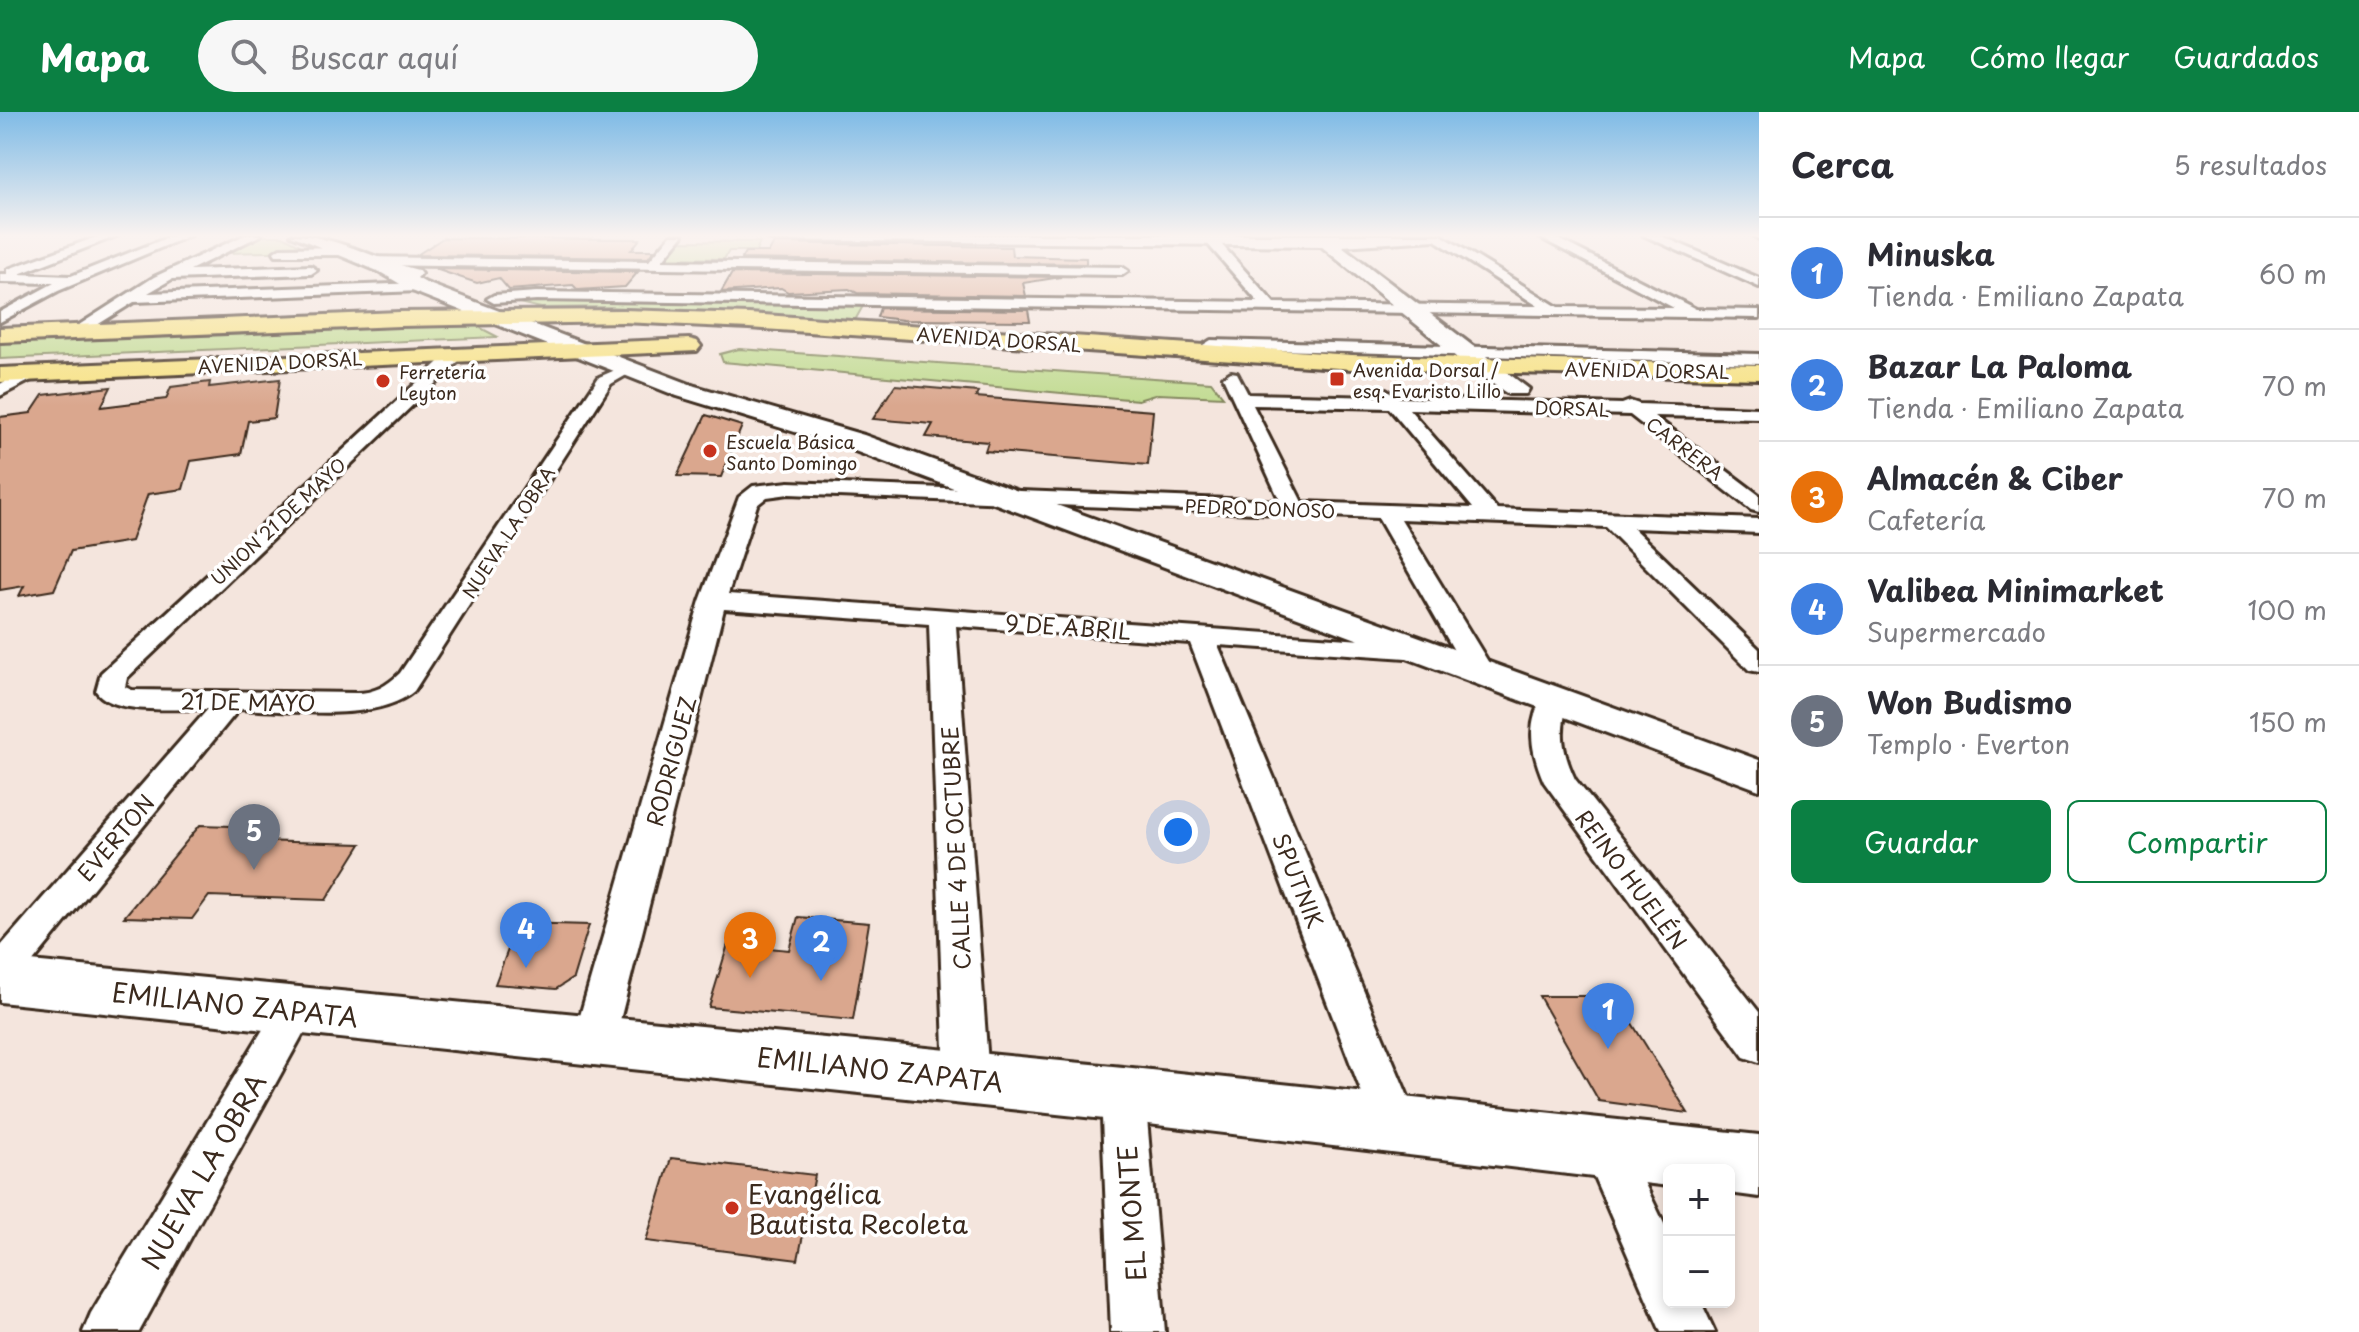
<!DOCTYPE html>
<html lang="es">
<meta charset="utf-8">
<style>
body{margin:0;font-family:"Playpen Sans",sans-serif;background:#f7f7f7;color:#2b2b33}
.controls{position:absolute;right:24px;bottom:24px;display:grid;overflow:hidden;border-radius:12px;box-shadow:0 4px 12px #0003}
.controls button{width:72px;height:72px;display:grid;place-items:center;padding:0;border:0;border-bottom:2px solid #e1e1e2;background:#fff;color:#2b2b33;font:40px sans-serif}
.you{position:absolute;left:1178px;top:720px;width:28px;height:28px;margin:-20px;border:6px solid #fff;border-radius:50%;background:#1a73e8;box-shadow:0 0 0 12px #1a73e833}
.badge{display:grid;place-items:center;width:52px;height:52px;border-radius:50%;background:#0b8043;color:#fff;font-size:26px;font-weight:700}
.pin{position:absolute;translate:-50% -66px;filter:drop-shadow(0 2px 4px #0008)}
.pin::after{content:'';position:absolute;top:42px;width:28px;height:24px;background:inherit;clip-path:polygon(0 0,100% 0,50% 100%)}
.list{margin:0;padding:0;list-style:none}
h2{display:flex;justify-content:space-between;align-items:center;height:104px;margin:0;padding:0 32px;font-size:34px}
h2 small{font-size:26px;font-weight:400;color:#7c7c81}
.list li{display:grid;grid-template-columns:52px 1fr auto;gap:24px;align-items:center;box-sizing:border-box;height:112px;padding:0 32px;border-top:2px solid #e1e1e2}
.list b{display:block;font-size:30px;white-space:nowrap}
.list p{margin:0;font-size:26px;white-space:nowrap;color:#7c7c81}
.list em{font-size:26px;font-style:normal;color:#7c7c81}
.actions{display:flex;gap:16px;padding:24px 32px}
.actions a{flex:1;padding:18px 0;border:2px solid #0b8043;border-radius:12px;text-align:center;font-size:28px;color:#0b8043}
.actions .main{background:#0b8043;color:#fff}
.icon{flex:none;width:44px;height:44px;fill:none;stroke:currentColor;stroke-width:2;stroke-linecap:round;stroke-linejoin:round}
.map{position:relative;flex:none;width:1759px;height:1220px;overflow:hidden}
header{display:flex;align-items:center;gap:48px;box-sizing:border-box;height:112px;padding:0 40px;background:#0b8043;color:#fff}
header strong{font-size:38px}
nav{display:flex;gap:44px;margin-inline-start:auto;font-size:28px}
.search{width:560px;height:72px;background:#f7f7f7;display:flex;align-items:center;gap:20px;box-sizing:border-box;padding:0 28px;border-radius:44px;color:#7c7c81;font-size:30px}
main{display:flex}
aside{flex:1;background:#fff}
.map>svg:first-child{display:block}
.green{fill:#c1db91;stroke:#7e8258;stroke-width:2}
.building{fill:#daa78e;stroke:#3b2a1e;stroke-width:2}
.lines{fill:none;stroke-linecap:round;stroke-linejoin:round}
.street-casing{stroke:#3b2a1e;stroke-width:6}
.secondary-casing{stroke:#3b2a1e;stroke-width:6}
.primary-casing{stroke:#3b2a1e;stroke-width:6}
.street{fill:#fff;fill-rule:evenodd}
.secondary{fill:#fff;fill-rule:evenodd}
.primary{fill:#f7e281;fill-rule:evenodd}
.poi-dot{fill:#c8321e;stroke:#fff;stroke-width:3}
.labels{text-anchor:middle;dominant-baseline:central;stroke-width:7;stroke-linejoin:round;paint-order:stroke}
.far-street-label{font-size:18px;fill:#3b2a1e;stroke:#fff}
.far-poi-label{font-size:18px;fill:#3b2a1e;stroke:#fff;text-anchor:start}
.street-label{font-size:22px;fill:#3b2a1e;stroke:#fff}
.near-street-label{font-size:26px;fill:#3b2a1e;stroke:#fff}
.near-poi-label{font-size:26px;fill:#3b2a1e;stroke:#fff;text-anchor:start}
</style>
<header>
<strong>Mapa</strong>
<div class="search"><svg class="icon" aria-label="search" viewBox="0 0 24 24"><circle cx="10" cy="10" r="6"/><path d="M15 15l6 6"/></svg>Buscar aquí</div>
<nav><a>Mapa</a><a>Cómo llegar</a><a>Guardados</a></nav>
</header>
<main>
<div class="map">
<svg width="1759" height="1220" viewBox="0 0 1759 1220">
<rect width="100%" height="100%" fill="#f4e5dd"/>
<filter id="ink" filterUnits="userSpaceOnUse"><feTurbulence type="fractalNoise" baseFrequency=".0125" numOctaves="2"/><feDisplacementMap in="SourceGraphic" scale="16" xChannelSelector="R" yChannelSelector="G"/><feConvolveMatrix kernelMatrix="1 2 1 2 8 2 1 2 1" color-interpolation-filters="sRGB"/></filter>
<g filter="url(#ink)">
<g class="green">
<path d="M260 124H283L311 139 226 141Z"/>
<path d="M677 129 760 130 756 139H729L724 147 664 146Z"/>
<path d="M531 187 863 194 854 210 611 195 541 196 519 191Z"/>
<path d="M465 208 498 225 0 247V227Z"/>
<path d="M739 237 1211 270 1223 285 1158 282 1138 288 723 250 720 242Z"/>
</g>
<g class="building">
<path d="M443 126 640 127 631 138H654L648 146 417 143Z"/>
<path d="M774 131 1011 135 1012 144 1086 146V152L741 147 745 140H769Z"/>
<path d="M435 157 638 160 625 175 578 178 573 173 509 178 499 166 477 171Z"/>
<path d="M732 161 1061 165 1023 171 1026 184 857 181 849 177 788 180 781 176 721 180Z"/>
<path d="M880 196 1028 198 1030 209 903 208 877 205Z"/>
<path d="M280 267 274 306 248 309 241 342 191 349 183 377 148 382 131 429 71 439 54 478 19 484 24 474 0 478V305L31 301 43 283 111 275 101 295 166 287 171 275 210 270 209 275Z"/>
<path d="M895 273 978 280 976 285 1153 299 1148 353 985 339 988 330 926 325 933 312 873 307Z"/>
<path d="M706 303 742 314 721 365 677 364Z"/>
<path d="M200 713 268 715 258 729 361 732 326 788 209 784 192 807 124 805Z"/>
<path d="M798 805 869 811 853 908 709 895 728 832 789 838Z"/>
<path d="M518 811 589 813 573 866 556 877 495 872Z"/>
<path d="M1539 884H1615L1688 1001 1599 989Z"/>
<path d="M671 1046 815 1063 798 1148 646 1129Z"/>
</g>
<g class="lines">
<defs>
<g id="street">
<path d="M102 123H119L19 162 71 164 174 123H191L58 179 0 210V200L54 171 0 170V162H8V157Z"/>
<path d="M245 123H261L190 158 311 154 317 158 311 162 172 167 148 181 419 171 426 175 419 179 134 190 81 223H71L68 220 154 165Z"/>
<path d="M671 123H683L662 149 1122 155 1128 159 1122 163 366 153 360 149 366 145 649 149Z"/>
<path d="M1200 123H1213L1274 191 1538 194 1427 123H1441L1558 195 1674 196 1535 123H1550L1696 197 1759 198V206L536 188 494 191 487 187 494 183 536 180 1258 190Z"/>
<path d="M1643 123H1659L1759 166V175Z"/>
<path d="M1752 123H1759V127Z"/>
<path d="M280 136 342 135 348 139 342 143H276L274 140Z"/>
<path d="M1211 228 1759 242V252L1205 236 1203 233Z"/>
<path d="M456 238 462 240V246L127 566 125 575 132 578 356 581C374 581 387 574 400 561L599 265 629 252 637 257 611 272 414 579C375 612 288 598 239 597L14 873 0 878V835L208 597C179 596 113 604 96 579L101 561 450 240Z"/>
<path d="M31 256 37 257 39 261 37 265 0 284V272Z"/>
<path d="M1231 260 1237 261 1248 282 1380 285 1377 282 1380 278 1386 277 1399 286 1622 292 1630 289 1639 292 1759 296V306L1654 304 1759 383V400L1751 398 1630 303 1409 297 1497 397 1759 407V421L1633 416 1759 537V560L1749 558 1606 415 1401 407 1495 561 1491 567 1481 569 1471 567 1467 561 1378 406 789 382 767 385 757 393 728 482 1431 533 1435 539 1431 545 1421 547 1218 533 1420 1013 1413 1028 1397 1034 1381 1028 1374 1013 1190 531 956 514 989 966 982 979 967 985 952 979 945 966 929 512 724 497 615 928 609 941 594 946 579 941 573 928 700 489 739 385 753 374 789 370 1280 389 1223 265ZM1253 293 1389 296 1473 396 1302 390Z"/>
<path d="M1555 579 1565 582 1570 588C1558 616 1562 640 1575 667L1759 900V950L1744 945 1544 670C1531 640 1525 610 1545 582Z"/>
<path d="M296 881 310 886 316 898 139 1220H83L91 1201 282 886Z"/>
<path d="M1123 963 1139 968 1145 982 1165 1220H1111L1101 982 1107 968Z"/>
<path d="M1605 1016 1621 1022 1669 1122V1190H1701L1715 1220H1661L1582 1037 1589 1022Z"/>
</g>
<g id="secondary">
<path d="M291 123C335 123 376 148 418 158L421 162 417 166 426 171 695 274 864 323 1759 648V678L844 335 677 284 412 179 380 160Z"/>
<path d="M763 123H1442L1434 128 1342 134 1529 277 1526 282H1508L1473 259 1321 134 771 128Z"/>
<path d="M0 846 1123 955 1759 1023V1085L1729 1081V1058H1669V1074L1123 1009 0 890Z"/>
</g>
<g id="primary">
<path d="M623 198 749 202 1352 243 1759 253V267L1352 257 749 216 623 210 399 214 0 230V216L399 200Z"/>
<path d="M689 227 697 229 701 234 697 239 0 270V256Z"/>
</g>
</defs>
<use href="#street" class="street-casing"/>
<use href="#secondary" class="secondary-casing"/>
<use href="#primary" class="primary-casing"/>
<use href="#street" class="street"/>
<use href="#secondary" class="secondary"/>
<use href="#primary" class="primary"/>
</g>
</g>
<linearGradient id="sky" x2="0" y2="1"><stop stop-color="#7fbbe6"/><stop offset="0.42" stop-color="#faf3f0"/><stop offset="1" stop-color="#faf3f0" stop-opacity="0"/></linearGradient>
<rect width="1759" height="294" fill="url(#sky)"/>
<g class="poi-dot">
<rect x="1329" y="259" width="16" height="16" rx="4"/>
<circle cx="383" cy="269" r="8"/>
<circle cx="710" cy="339" r="8"/>
<circle cx="732" cy="1096" r="8"/>
</g>
<g class="labels">
<g class="far-street-label">
<text transform="translate(999 227) rotate(4)">AVENIDA DORSAL</text>
<text transform="translate(280 250) rotate(-3)">AVENIDA DORSAL</text>
<text transform="translate(1647 258) rotate(1)">AVENIDA DORSAL</text>
<text transform="translate(1572 296) rotate(2)">DORSAL</text>
<text transform="translate(1685 336) rotate(37)">CARRERA</text>
<text transform="translate(1260 396) rotate(2)">PEDRO DONOSO</text>
<text transform="translate(278 409) rotate(-43)">UNION 21 DE MAYO</text>
<text transform="translate(508 420) rotate(-57)">NUEVA LA OBRA</text>
</g>
<g class="far-poi-label">
<text x="1353" y="257">Avenida Dorsal /<tspan x="1353" dy="21">esq. Evaristo Lillo</tspan></text>
<text x="399" y="259">Ferretería<tspan x="399" dy="21">Leyton</tspan></text>
<text x="726" y="329">Escuela Básica<tspan x="726" dy="21">Santo Domingo</tspan></text>
</g>
<g class="street-label">
<text transform="translate(1068 514) rotate(4)">9 DE ABRIL</text>
<text transform="translate(248 589) rotate(1)">21 DE MAYO</text>
<text transform="translate(670 649) rotate(-75)">RODRIGUEZ</text>
<text transform="translate(115 725) rotate(-50)">EVERTON</text>
<text transform="translate(955 736) rotate(-93)">CALLE 4 DE OCTUBRE</text>
<text transform="translate(1632 767) rotate(53)">REINO HUELÉN</text>
<text transform="translate(1299 768) rotate(68)">SPUTNIK</text>
</g>
<g class="near-street-label">
<text transform="translate(235 892) rotate(6)">EMILIANO ZAPATA</text>
<text transform="translate(880 957) rotate(6)">EMILIANO ZAPATA</text>
<text transform="translate(203 1059) rotate(-60)">NUEVA LA OBRA</text>
<text transform="translate(1131 1101) rotate(-94)">EL MONTE</text>
</g>
<g class="near-poi-label">
<text x="748" y="1081">Evangélica<tspan x="748" dy="30">Bautista Recoleta</tspan></text>
</g>
</g>
</svg>
<div class="controls">
<button>+</button>
<button>−</button>
</div>
<div class="you"></div>
<div class="pin badge" style="left:1608px;top:937px;background:#3f7fe0">1</div>
<div class="pin badge" style="left:821px;top:869px;background:#3f7fe0">2</div>
<div class="pin badge" style="left:750px;top:866px;background:#e8710a">3</div>
<div class="pin badge" style="left:526px;top:856px;background:#3f7fe0">4</div>
<div class="pin badge" style="left:254px;top:758px;background:#6b7280">5</div>
</div>
<aside>
<h2>Cerca<small>5 resultados</small></h2>
<ul class="list">
<li><span class="badge" style="background:#3f7fe0">1</span><div><b>Minuska</b><p>Tienda · Emiliano Zapata</p></div><em>60 m</em></li>
<li><span class="badge" style="background:#3f7fe0">2</span><div><b>Bazar La Paloma</b><p>Tienda · Emiliano Zapata</p></div><em>70 m</em></li>
<li><span class="badge" style="background:#e8710a">3</span><div><b>Almacén &amp; Ciber</b><p>Cafetería</p></div><em>70 m</em></li>
<li><span class="badge" style="background:#3f7fe0">4</span><div><b>Valibea Minimarket</b><p>Supermercado</p></div><em>100 m</em></li>
<li><span class="badge" style="background:#6b7280">5</span><div><b>Won Budismo</b><p>Templo · Everton</p></div><em>150 m</em></li>
</ul>
<div class="actions"><a class="main">Guardar</a><a>Compartir</a></div>
</aside>
</main>
